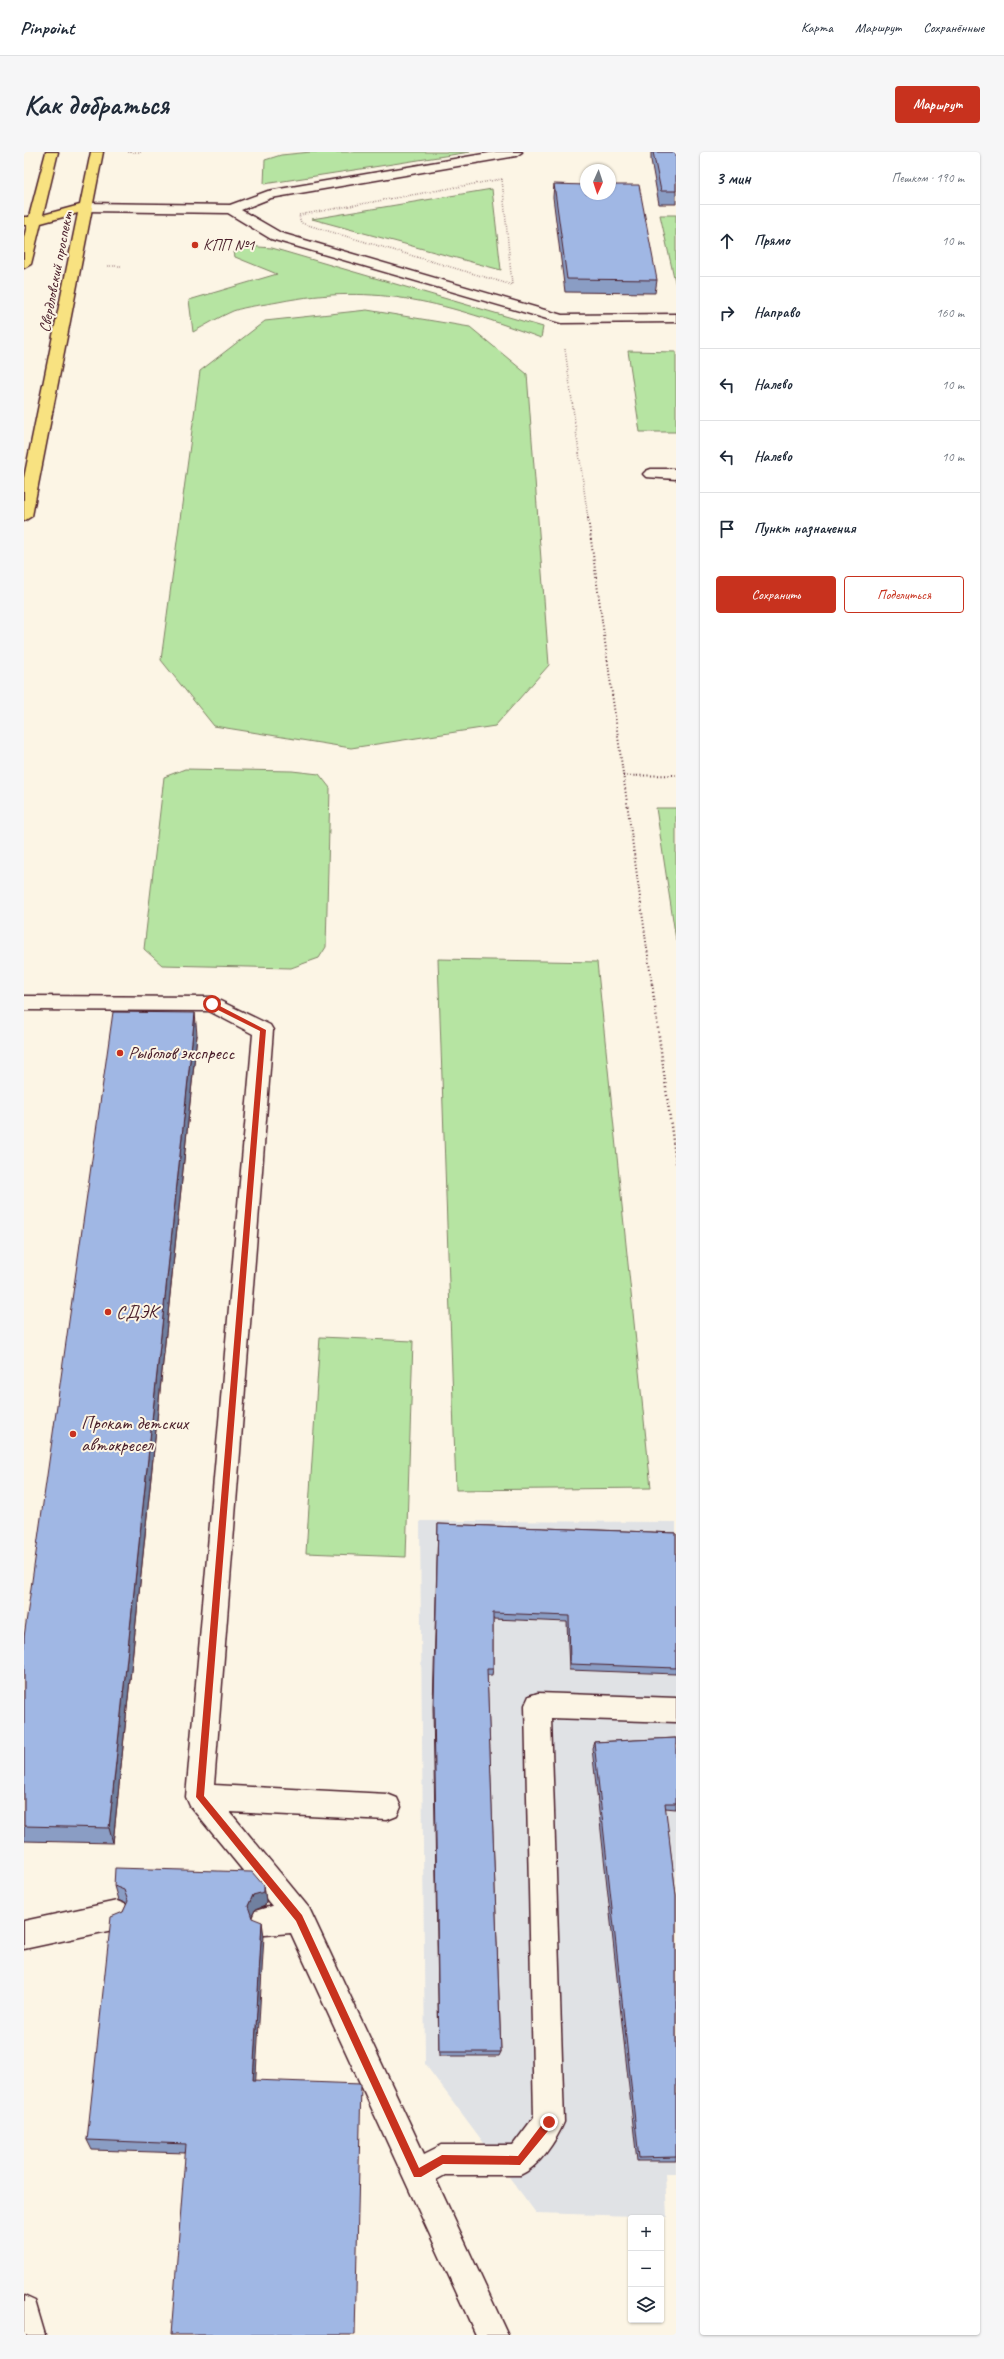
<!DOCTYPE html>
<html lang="ru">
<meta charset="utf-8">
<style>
body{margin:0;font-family:Caveat,sans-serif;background:#f6f6f7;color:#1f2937}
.controls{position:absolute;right:12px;bottom:12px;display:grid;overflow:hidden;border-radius:4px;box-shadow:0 1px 3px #0004}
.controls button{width:36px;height:36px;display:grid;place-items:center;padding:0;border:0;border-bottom:1px solid #e0e1e3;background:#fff;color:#1f2937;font:20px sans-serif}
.compass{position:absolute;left:556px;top:12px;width:36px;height:36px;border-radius:50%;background:#fff;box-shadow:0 1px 3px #0004;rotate:183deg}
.stop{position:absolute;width:12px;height:12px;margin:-9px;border:3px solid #c8321e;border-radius:50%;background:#fff}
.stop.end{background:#c8321e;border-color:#fff;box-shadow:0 1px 4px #0008}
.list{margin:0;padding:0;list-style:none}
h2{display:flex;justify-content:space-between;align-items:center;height:52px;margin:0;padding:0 16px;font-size:17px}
h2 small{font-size:13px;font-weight:400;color:#747a83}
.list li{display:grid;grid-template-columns:26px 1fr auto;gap:12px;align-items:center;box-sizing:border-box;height:72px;padding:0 16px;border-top:1px solid #e0e1e3}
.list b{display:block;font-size:15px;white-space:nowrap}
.list em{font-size:13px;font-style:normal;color:#747a83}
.actions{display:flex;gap:8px;padding:12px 16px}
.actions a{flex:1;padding:9px 0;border:1px solid #c8321e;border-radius:4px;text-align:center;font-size:14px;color:#c8321e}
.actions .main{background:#c8321e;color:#fff}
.icon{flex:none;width:22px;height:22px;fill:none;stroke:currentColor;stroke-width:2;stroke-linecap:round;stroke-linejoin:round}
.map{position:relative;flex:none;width:652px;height:2183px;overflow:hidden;border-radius:4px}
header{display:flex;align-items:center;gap:24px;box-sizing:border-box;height:56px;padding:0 20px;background:#fff;border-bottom:1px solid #e0e1e3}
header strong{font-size:19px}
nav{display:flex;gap:22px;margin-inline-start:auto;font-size:14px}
.intro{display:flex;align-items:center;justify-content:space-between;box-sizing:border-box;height:96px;padding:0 24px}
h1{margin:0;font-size:28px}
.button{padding:10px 18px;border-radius:4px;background:#c8321e;color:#fff;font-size:14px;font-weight:700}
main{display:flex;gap:24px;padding:0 24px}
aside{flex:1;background:#fff;border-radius:4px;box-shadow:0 1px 3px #0004}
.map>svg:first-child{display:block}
.built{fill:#e0e2e5}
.green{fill:#b6e4a2;stroke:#808266}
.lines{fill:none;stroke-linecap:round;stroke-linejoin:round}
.minor-casing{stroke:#4a1f2b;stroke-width:3}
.major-casing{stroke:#4a1f2b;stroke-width:3}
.path-far2{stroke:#4a1f2b;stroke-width:1.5;stroke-dasharray:0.5 2;stroke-linecap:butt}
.path-far1{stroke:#4a1f2b;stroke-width:2;stroke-dasharray:1 2.5;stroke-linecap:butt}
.path{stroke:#4a1f2b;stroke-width:2.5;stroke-dasharray:1 3;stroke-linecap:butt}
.minor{fill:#fcf5e5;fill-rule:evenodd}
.major{fill:#f8e281;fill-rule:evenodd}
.wall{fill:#8a9dc4;stroke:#4a1f2b}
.shaded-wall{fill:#7080a0;stroke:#4a1f2b}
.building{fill:#a0b7e4;stroke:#4a1f2b}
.route{fill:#c8321e}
.poi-dot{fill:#c8321e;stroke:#fcf5e5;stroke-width:1.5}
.labels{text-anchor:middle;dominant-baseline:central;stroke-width:4;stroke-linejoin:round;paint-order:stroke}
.far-poi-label{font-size:16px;fill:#4a1f2b;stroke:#fcf5e5;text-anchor:start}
.far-street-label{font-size:16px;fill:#4a1f2b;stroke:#fcf5e5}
.poi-label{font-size:19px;fill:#4a1f2b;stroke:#fcf5e5;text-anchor:start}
</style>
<header>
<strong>Pinpoint</strong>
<nav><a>Карта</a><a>Маршрут</a><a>Сохранённые</a></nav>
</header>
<div class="intro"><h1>Как добраться</h1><a class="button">Маршрут</a></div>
<main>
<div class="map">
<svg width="652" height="2183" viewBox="0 0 652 2183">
<rect width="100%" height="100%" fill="#fcf5e5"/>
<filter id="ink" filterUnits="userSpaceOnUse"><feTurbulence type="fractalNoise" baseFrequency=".025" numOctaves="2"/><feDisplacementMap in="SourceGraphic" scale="8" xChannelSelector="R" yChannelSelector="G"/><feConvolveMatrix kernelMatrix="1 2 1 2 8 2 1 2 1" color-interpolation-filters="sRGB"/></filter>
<g filter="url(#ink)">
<path class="built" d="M396 1369 652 1370V2021H641L643 2065 512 2061 401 1912Z"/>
<g class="green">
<path d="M287 0H446L240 32 241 8 257 3Z"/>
<path d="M468 37 477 118 288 67Z"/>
<path d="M636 63H652V134Z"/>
<path d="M222 94 248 96 519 175 517 186C424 152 354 130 254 150 239 153 223 154 209 159 195 165 182 173 169 180L165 148 253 122 211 105 210 100Z"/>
<path d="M343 158 446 175 503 222 525 513 471 574 327 596 190 574 137 508 176 219 241 169Z"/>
<path d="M604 199 652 200V280H616Z"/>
<path d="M161 617 268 619 295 622 306 636 302 795 295 806 267 816 138 813 120 797 140 625Z"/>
<path d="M632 656H652V788Z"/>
<path d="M414 807 573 810 627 1336 432 1338Z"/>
<path d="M296 1185 389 1189 382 1405 282 1401Z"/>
</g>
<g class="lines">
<defs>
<g id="minor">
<path d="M471 0H498L492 4 247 46 217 58 257 81 538 163 652 162V170L537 171 247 87 204 61 62 59 56 55 62 51 206 53 244 39Z"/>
<path d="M627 317H652V327L622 325 619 322 622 319Z"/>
<path d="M0 844 188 845 246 873 249 878 190 1633 363 1642 373 1646 377 1655 373 1664 363 1668 206 1660 285 1756 400 2002 418 1993H489L510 1965 501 1553 505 1544 514 1541 652 1546V1570L527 1566 540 1970C532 1989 515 2015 496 2023H421L412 2028 484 2183H452L267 1781 241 1783 231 1779 227 1769 231 1759 248 1754 166 1654 162 1645 229 882 185 859 0 858Z"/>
<path d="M93 1749 103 1753 107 1763 103 1773 93 1777 0 1797V1769Z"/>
<path d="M0 2144 11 2149 21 2183H0Z"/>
</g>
<path id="major" d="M22 0H34L19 63 56 53 67 0H79L8 364 0 369V326L54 61 17 71 7 112 0 116V86L3 73H0V65H5Z"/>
</defs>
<use href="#minor" class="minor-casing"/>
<use href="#major" class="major-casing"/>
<g class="path-far2">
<path d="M104 0H118"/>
<path d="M478 27 488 133 277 71 275 63Z"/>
<path d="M84 114H98"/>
<path d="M541 197 564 367"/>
</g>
<g class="path-far1">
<path d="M564 366 628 833"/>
<path d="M599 624 652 623"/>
</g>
<path class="path" d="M628 832 652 1011"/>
<use href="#minor" class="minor"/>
<use href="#major" class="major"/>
</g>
<g class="wall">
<path d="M627 0H652V52H635L627 8Z"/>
<path d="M530 32 633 128 631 141 541 140 529 45Z"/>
<path d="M173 883 89 1691 0 1689V1485Z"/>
<path d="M414 1372 652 1381V1522L545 1518 543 1470 469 1467V1517L468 1523H463L477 1900 475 1904H415L409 1555Z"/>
<path d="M652 1586V1657L641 1656 652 1743V2009H613L568 1596 570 1590Z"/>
<path d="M90 1734H240L242 1749 241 1754 231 1758 227 1765 240 1784 161 2001 68 1998 63 1988 99 1760 103 1752 94 1748Z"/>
</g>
<g class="shaded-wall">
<path d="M171 861 173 883 89 1691 85 1676Z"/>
<path d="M240 1734 242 1749 241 1754 231 1758 226 1768 224 1754 229 1743Z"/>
<path d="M238 1770 240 1784 231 1940 229 1928Z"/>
</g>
<g class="building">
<path d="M629 0H652V39H637Z"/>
<path d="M530 32 562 33V42H586V33H615L633 128 543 127Z"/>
<path d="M89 860 171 861 85 1676 0 1674V1485Z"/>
<path d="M414 1372 652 1381V1516L546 1512 545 1464 469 1461V1517H463L477 1900H415L410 1549Z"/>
<path d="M652 1586V1651H641L652 1743V2005L615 2006 570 1590Z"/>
<path d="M91 1716 228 1720 240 1734V1740L229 1743 224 1754 228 1766 238 1770 229 1928 337 1932 331 2183H147L162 1992 63 1988 87 1765 99 1760 104 1749 100 1738 90 1734Z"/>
</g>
</g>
<path class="route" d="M186 851H190L242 878 180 1644 278 1763 395 2016 418 2003 494 2004 522 1967H528V1974L496 2013 419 2012 397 2025H390L272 1769 172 1645 236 879 186 854Z"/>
<g class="poi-dot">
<circle cx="171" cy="93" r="4"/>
<circle cx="96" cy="901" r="4"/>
<circle cx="84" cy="1160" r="4"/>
<circle cx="49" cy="1282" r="4"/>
</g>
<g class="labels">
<g class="far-poi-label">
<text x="179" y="93">КПП №1</text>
</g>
<g class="far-street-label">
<text transform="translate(32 120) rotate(-79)">Свердловский проспект</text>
</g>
<g class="poi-label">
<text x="104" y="901">Рыболов экспресс</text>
<text x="92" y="1160">СДЭК</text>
<text x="57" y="1271">Прокат детских<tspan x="57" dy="22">автокресел</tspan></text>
</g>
</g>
</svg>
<div class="controls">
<button>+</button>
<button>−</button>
<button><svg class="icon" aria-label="layers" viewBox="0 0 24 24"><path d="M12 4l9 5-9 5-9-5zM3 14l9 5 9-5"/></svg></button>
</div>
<svg class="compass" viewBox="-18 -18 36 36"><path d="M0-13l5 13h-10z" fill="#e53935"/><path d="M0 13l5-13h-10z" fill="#747a83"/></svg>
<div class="stop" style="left:188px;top:852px"></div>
<div class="stop end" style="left:525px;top:1970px"></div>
</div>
<aside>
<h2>3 мин<small>Пешком · 190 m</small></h2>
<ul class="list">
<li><svg class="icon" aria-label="ahead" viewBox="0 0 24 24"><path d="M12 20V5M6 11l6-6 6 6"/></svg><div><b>Прямо</b></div><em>10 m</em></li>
<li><svg class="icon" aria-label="right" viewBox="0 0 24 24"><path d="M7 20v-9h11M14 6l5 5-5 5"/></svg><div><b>Направо</b></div><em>160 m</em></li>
<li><svg class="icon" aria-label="left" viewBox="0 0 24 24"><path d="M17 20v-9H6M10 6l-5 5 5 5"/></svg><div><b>Налево</b></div><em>10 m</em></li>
<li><svg class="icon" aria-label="left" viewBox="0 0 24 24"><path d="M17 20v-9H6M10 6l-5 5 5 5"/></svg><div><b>Налево</b></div><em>10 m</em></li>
<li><svg class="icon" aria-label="arrive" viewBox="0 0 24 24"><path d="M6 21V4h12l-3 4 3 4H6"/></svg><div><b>Пункт назначения</b></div></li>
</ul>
<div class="actions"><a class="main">Сохранить</a><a>Поделиться</a></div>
</aside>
</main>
